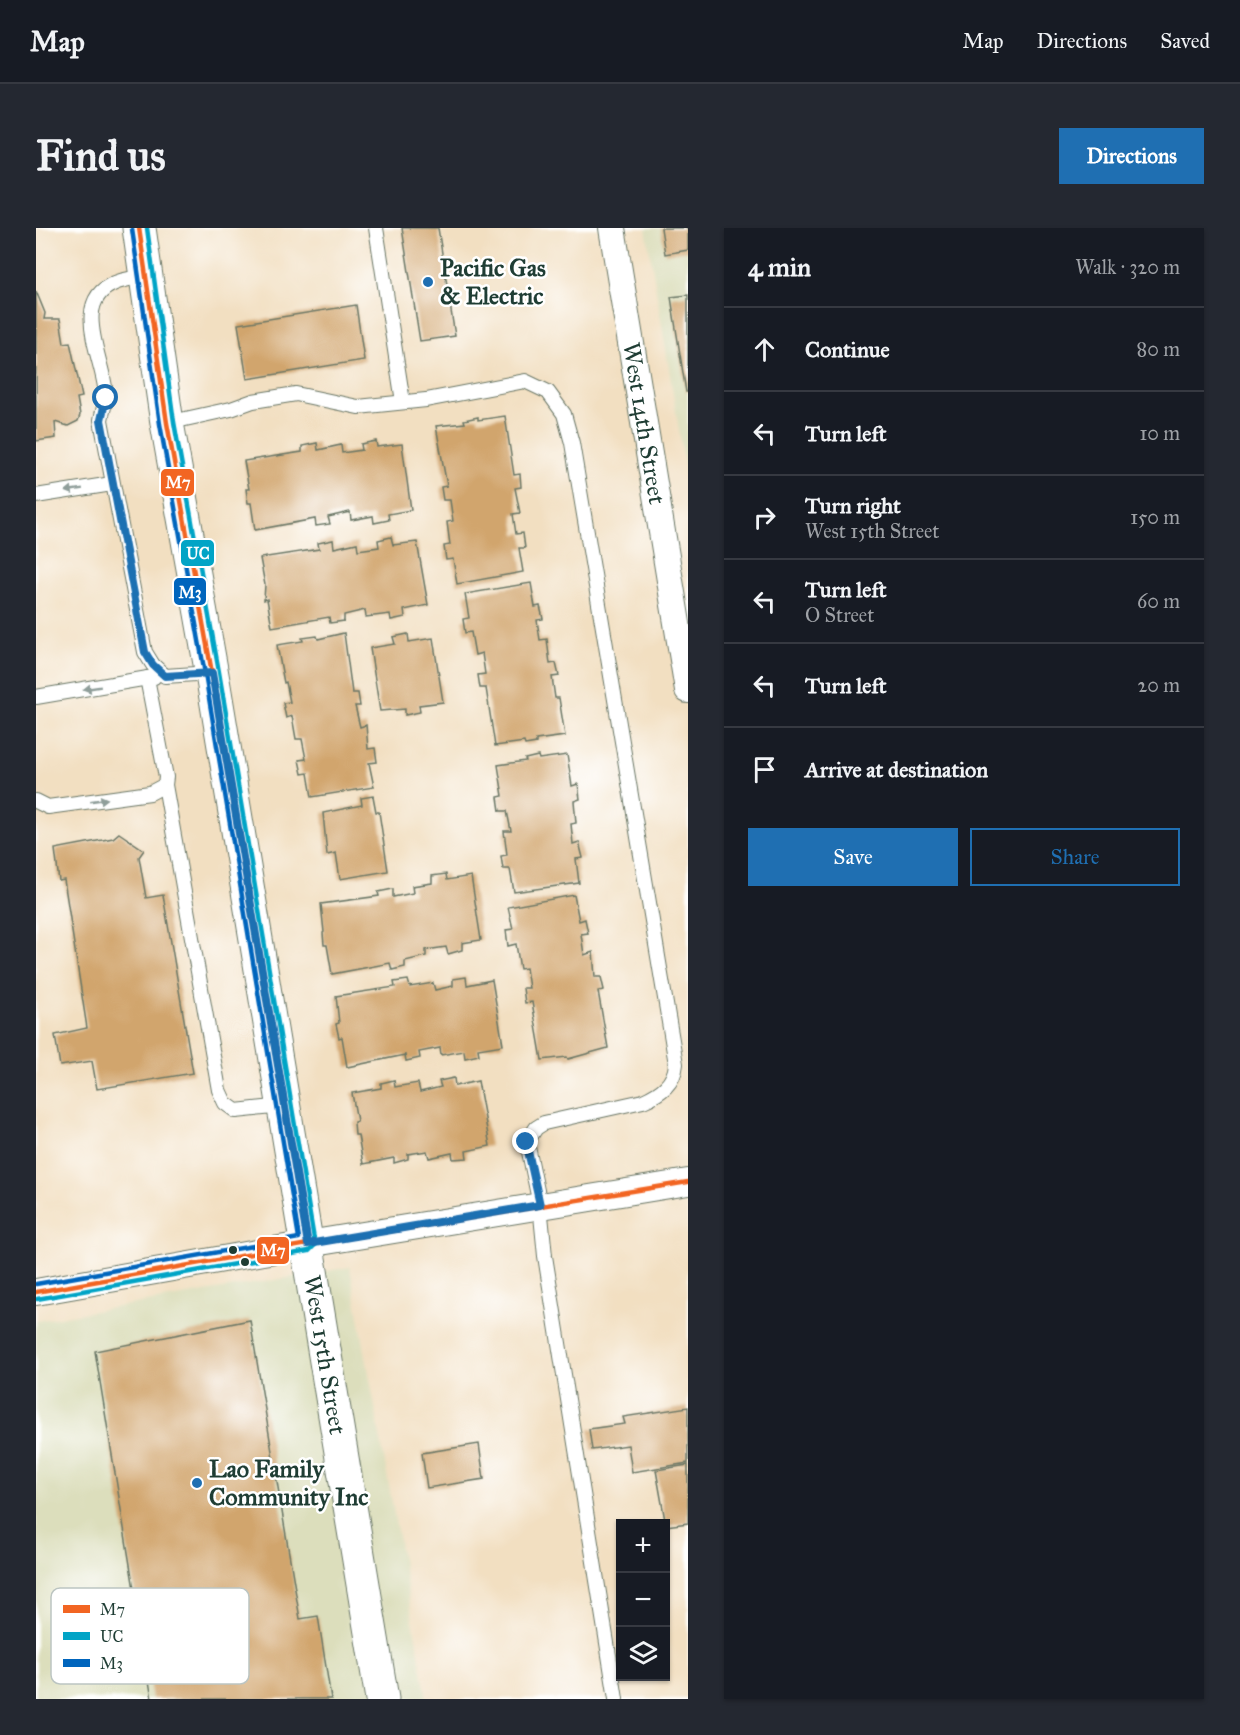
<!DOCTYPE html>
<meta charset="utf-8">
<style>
body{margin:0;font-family:"IM FELL Great Primer",serif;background:#242831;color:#f1f3f6}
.controls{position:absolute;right:18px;bottom:18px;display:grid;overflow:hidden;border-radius:0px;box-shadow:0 2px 4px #0004}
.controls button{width:54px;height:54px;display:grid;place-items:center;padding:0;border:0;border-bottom:2px solid #363941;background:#171b24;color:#f1f3f6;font:30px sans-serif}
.stop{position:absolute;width:18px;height:18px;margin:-14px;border:4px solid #1f6fb2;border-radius:50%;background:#fff}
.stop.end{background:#1f6fb2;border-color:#fff;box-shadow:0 2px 6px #0008}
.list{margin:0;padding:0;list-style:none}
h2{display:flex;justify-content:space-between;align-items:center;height:78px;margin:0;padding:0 24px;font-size:26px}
h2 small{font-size:20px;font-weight:400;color:#9ea1a6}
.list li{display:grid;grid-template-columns:39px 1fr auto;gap:18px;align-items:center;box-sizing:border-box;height:84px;padding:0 24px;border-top:2px solid #363941}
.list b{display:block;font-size:22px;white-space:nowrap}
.list p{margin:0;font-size:20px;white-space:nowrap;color:#9ea1a6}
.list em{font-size:20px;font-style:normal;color:#9ea1a6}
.actions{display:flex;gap:12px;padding:18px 24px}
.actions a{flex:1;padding:14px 0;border:2px solid #1f6fb2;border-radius:0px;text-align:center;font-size:21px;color:#1f6fb2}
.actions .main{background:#1f6fb2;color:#fff}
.icon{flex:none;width:33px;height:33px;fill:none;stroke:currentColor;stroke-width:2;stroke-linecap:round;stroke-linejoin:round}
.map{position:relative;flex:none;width:652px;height:1471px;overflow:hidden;border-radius:0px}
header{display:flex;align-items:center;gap:36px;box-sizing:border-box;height:84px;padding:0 30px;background:#171b24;border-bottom:2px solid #363941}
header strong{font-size:28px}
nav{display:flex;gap:33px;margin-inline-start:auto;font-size:21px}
.intro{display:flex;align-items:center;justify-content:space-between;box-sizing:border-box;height:144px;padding:0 36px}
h1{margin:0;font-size:42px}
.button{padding:15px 27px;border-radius:0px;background:#1f6fb2;color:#fff;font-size:21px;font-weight:700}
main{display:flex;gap:36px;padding:0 36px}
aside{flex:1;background:#171b24;border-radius:0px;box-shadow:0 2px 4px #0004}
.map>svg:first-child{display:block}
.built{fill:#dcdebc}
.building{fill:#d1a56d}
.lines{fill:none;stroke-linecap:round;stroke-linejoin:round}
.service-casing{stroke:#697665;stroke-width:16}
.minor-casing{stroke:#697665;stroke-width:28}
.tertiary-casing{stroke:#697665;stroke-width:35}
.service{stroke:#fff;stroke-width:14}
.minor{stroke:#fff;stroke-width:26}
.tertiary{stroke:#fff;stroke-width:33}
.bus-1-casing{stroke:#fff;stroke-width:9}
.bus-2-casing{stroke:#fff;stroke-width:9}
.bus-3-casing{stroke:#fff;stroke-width:9}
.bus-1{stroke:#f26522;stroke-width:4.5}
.bus-2{stroke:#02a4c6;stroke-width:4.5}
.bus-3{stroke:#0065bd;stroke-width:4.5}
.oneway{fill:#8f9e9a}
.route{stroke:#1f6fb2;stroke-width:8}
.poi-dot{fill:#1f6fb2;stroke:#fff;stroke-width:2}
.bus-dot{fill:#1f3d34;stroke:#fff;stroke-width:2}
.labels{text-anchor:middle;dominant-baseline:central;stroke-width:5;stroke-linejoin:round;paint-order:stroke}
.poi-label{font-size:24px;font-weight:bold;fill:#1f3d34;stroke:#fff;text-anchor:start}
.street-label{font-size:24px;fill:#1f3d34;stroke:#fff}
.key{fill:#fff;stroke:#bcc5c2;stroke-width:1.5}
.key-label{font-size:16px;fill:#1f3d34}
.line-badge{stroke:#fff;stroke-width:2}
.badge-label{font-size:16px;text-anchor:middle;font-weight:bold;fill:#fff}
</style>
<header>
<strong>Map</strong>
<nav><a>Map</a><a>Directions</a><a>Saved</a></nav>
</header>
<div class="intro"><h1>Find us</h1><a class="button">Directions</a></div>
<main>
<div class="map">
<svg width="652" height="1471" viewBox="0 0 652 1471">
<rect width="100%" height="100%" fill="#fff"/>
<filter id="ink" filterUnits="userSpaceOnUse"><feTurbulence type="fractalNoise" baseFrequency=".0167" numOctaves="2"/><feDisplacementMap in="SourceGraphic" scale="12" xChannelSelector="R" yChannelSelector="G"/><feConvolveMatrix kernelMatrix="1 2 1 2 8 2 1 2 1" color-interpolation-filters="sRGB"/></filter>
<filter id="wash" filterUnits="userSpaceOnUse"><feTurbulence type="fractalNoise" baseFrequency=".008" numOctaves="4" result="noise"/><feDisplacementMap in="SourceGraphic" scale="24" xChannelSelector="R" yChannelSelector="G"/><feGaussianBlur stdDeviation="1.35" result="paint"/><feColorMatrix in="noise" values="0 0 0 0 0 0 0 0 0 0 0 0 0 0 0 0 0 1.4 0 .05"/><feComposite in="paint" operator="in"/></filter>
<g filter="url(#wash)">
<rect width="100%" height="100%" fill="#f2dfc1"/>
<g class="built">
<path d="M610 0H652V257Z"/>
<path d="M314 1039 391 1471H0V1093Z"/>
</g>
<g id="blocks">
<g class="building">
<path d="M366 0H402L419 108 384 113Z"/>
<path d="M625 0H652V22L629 26Z"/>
<path d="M0 63 9 85 8 91H24L28 115 34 114 46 169 41 170 44 187 42 193 32 198 19 194 20 210 0 213Z"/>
<path d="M652 67V164H650L635 69Z"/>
<path d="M320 77 328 132 211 151 202 96Z"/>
<path d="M469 188 478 247 484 246 485 259 479 260 484 285 477 286 480 306 487 305 489 320H483L487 344 421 356 417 331 410 332 408 318 414 317 411 294 417 293 414 272H407L405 259 411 258 400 198 429 195 428 192 442 189V192Z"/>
<path d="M340 213 341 219 366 216 375 282 352 286 353 292 338 295 337 288 315 292 314 284 292 289 294 296 280 298 279 291 219 302 215 275H212L210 261H213L208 233 266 224V218L281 215 282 222 305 217 306 225 326 222 325 216Z"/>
<path d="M355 309 357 317 381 314 392 377 368 382 369 389 355 392 354 386 330 389 329 382 308 387V393L294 395 293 389 236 399 231 371 228 372 229 357 224 330 283 321 282 315 297 312 298 320 321 315 322 322 343 319 342 312Z"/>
<path d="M495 355 499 379 504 378 507 391 501 392 504 412 511 411 514 436 520 435 523 448 516 449 519 470H523L529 508 500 512V515L489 517 488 514 459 518 450 460H444L442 447 449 446 446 425 439 427 435 404 429 405 427 391 433 390 429 366Z"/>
<path d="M308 405 316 465H322L324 478H319L324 499 330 497 332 521 339 520 341 534 333 535 338 559 276 569 272 545 266 546 263 532 270 531 266 511H260L256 488 250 490 247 475 254 474 250 454 248 455 241 417 267 413 266 410 281 408 282 411Z"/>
<path d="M372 406 373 414 397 410 407 474 383 477 384 484 369 487V481L344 483 334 420 359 416 357 409Z"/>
<path d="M531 527 536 558 542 556 544 571 538 573 540 595 535 596 537 616 543 614 547 630 540 631 543 655 478 664 474 641H467L465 628 471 627 468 603H475L471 583H464L462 569 467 568 462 537 490 533 489 531 502 528 503 531Z"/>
<path d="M337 568 340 584H343L352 643 304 651 300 625 291 627 287 585 326 577 325 570Z"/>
<path d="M83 605 108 622 103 629 110 670 127 667 157 845 61 861 56 833 24 838 19 807 51 800 28 652 23 653 19 621 77 610Z"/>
<path d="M410 646 411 652 435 648 445 712 426 715V722L412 726 410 719 390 722V728L369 733V739L356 742 354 735 296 746 291 717H288L287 705 288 704 285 676 343 668 342 664 357 661V669L377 665 376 658 396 655V648Z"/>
<path d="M538 667 543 693 549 691 552 705 545 706 548 727 557 724 559 749H565L568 762 562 763 572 820 532 831 531 829 506 832 496 774 489 775 487 760H493L490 740 484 741 480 716 472 718 470 702 477 701 472 679Z"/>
<path d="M430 749 431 757 456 752 467 817 442 821 443 827 429 830 428 823 405 827 404 820 383 824 384 830 370 833 369 827 311 839 306 809 303 810 300 796 303 795 300 768 359 759 358 754 372 752 374 759 397 755 399 762 417 758V751Z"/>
<path d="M418 850 419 858 442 853 454 918 430 923 431 930 417 931 416 925 393 930 391 923 372 926V931L358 935V930L327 936 322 907H319L318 894 321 893 316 865 345 860V855L358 852 359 859 382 855 384 864 405 859 403 853Z"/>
<path d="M214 1092 264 1391 282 1388 295 1471H116L59 1123Z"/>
<path d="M652 1179V1235L596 1244 592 1217 556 1222 553 1201 589 1196 587 1189Z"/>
<path d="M443 1216 448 1251 391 1260 386 1225Z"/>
<path d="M652 1237V1295L630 1298 620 1242Z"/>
</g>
</g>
</g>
<g filter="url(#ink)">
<use href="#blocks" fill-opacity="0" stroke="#697665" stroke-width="1.5"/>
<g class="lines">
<defs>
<g id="service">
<path d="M340 0 367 174"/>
<path d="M111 47C100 50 88 51 79 55 32 74 70 135 70 169 69 177 66 185 65 192L109 424 117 437 129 448 175 445"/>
<path d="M131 195 195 181 217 173 260 166 322 179 390 172 489 153 512 164 528 186 536 215 640 836C638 856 625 865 607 873L508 895 500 900 491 914 504 977 509 1028 580 1471"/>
<path d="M0 268 76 256"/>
<path d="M0 469 118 449"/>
<path d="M129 557 183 862 189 875 200 883 247 878"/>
<path d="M0 573 12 579 114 565 129 557 130 549 111 450"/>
</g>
<g id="minor">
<path id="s1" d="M576 0 652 462"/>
<path d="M0 1064 272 1016 652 954"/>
</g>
<g id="tertiary">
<path id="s2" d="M103 0 131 195 178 458 346 1471"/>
</g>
</defs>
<use href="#service" class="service-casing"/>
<use href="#minor" class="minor-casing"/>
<use href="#tertiary" class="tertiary-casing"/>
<use href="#service" class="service"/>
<use href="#minor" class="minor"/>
<use href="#tertiary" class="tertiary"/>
<defs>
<g id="bus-1">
<path d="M103 0 131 195 176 445 272 1016"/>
<path d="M0 1064 272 1016 652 954"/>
</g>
<path id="bus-2" d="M1 1071 273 1023 279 1017 183 444 138 194 111 0"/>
<path id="bus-3" d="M0 1056 263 1010 169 446 124 196 96 1"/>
</defs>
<use href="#bus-1" class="bus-1-casing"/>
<use href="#bus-2" class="bus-2-casing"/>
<use href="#bus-3" class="bus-3-casing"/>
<use href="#bus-1" class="bus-1"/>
<use href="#bus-2" class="bus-2"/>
<use href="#bus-3" class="bus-3"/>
</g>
<defs><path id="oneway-solid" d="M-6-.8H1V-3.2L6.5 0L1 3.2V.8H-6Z" transform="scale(1.5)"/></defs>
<g class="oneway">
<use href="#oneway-solid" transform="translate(38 262) rotate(171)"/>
<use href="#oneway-solid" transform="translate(56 460) rotate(171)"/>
<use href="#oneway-solid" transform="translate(63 572) rotate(-8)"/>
</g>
</g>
<g class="lines" filter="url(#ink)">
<path class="route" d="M70 170 65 192 109 424 117 437 129 448 176 445 272 1016 504 977 490 914"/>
</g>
<g class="poi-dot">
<circle cx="392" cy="54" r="6"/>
<circle cx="161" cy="1255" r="6"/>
</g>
<g class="bus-dot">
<circle cx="197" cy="1022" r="5"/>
<circle cx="209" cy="1034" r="5"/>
</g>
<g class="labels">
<g class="poi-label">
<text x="404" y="40">Pacific Gas<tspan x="404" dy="28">&amp; Electric</tspan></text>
<text x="173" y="1241">Lao Family<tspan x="173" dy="28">Community Inc</tspan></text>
</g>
<g class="street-label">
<text stroke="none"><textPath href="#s1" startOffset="198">West 14th Street</textPath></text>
<text stroke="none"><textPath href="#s2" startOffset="1142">West 15th Street</textPath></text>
</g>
</g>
<rect x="15" y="1360" width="198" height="96" rx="9" class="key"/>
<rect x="27" y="1377" width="27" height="8" fill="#f26522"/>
<rect x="27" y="1404" width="27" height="8" fill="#02a4c6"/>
<rect x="27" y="1431" width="27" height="8" fill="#0065bd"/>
<g class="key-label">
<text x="64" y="1387">M7</text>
<text x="64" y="1414">UC</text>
<text x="64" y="1441">M3</text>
</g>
<g class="line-badge">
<rect x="124" y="240" width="35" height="29" rx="6" fill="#f26522"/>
<rect x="144" y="311" width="35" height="28" rx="6" fill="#02a4c6"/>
<rect x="137" y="349" width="34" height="29" rx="6" fill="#0065bd"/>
<rect x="220" y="1008" width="34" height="29" rx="6" fill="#f26522"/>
</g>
<g class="badge-label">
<text x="142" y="260">M7</text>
<text x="162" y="331">UC</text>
<text x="154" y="370">M3</text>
<text x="237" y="1028">M7</text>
</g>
</svg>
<div class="controls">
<button>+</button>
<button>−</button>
<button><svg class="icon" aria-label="layers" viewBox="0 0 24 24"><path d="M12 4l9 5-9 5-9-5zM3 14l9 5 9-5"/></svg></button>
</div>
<div class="stop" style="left:70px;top:170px"></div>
<div class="stop end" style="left:490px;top:914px"></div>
</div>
<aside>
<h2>4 min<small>Walk · 320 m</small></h2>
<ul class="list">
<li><svg class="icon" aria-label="ahead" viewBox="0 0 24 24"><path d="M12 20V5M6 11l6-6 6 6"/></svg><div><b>Continue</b></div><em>80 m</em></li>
<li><svg class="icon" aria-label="left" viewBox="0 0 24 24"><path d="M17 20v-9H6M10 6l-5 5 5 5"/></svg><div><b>Turn left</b></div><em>10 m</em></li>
<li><svg class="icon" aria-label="right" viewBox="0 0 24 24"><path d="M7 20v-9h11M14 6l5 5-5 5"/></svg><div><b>Turn right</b><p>West 15th Street</p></div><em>150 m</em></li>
<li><svg class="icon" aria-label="left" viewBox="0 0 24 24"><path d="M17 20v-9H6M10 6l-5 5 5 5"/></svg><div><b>Turn left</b><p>O Street</p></div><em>60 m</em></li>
<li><svg class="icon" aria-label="left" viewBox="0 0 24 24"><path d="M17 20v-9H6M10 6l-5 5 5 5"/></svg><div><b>Turn left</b></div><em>20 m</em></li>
<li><svg class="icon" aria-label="arrive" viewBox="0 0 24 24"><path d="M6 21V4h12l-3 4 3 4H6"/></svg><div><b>Arrive at destination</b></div></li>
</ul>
<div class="actions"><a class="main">Save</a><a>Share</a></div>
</aside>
</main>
